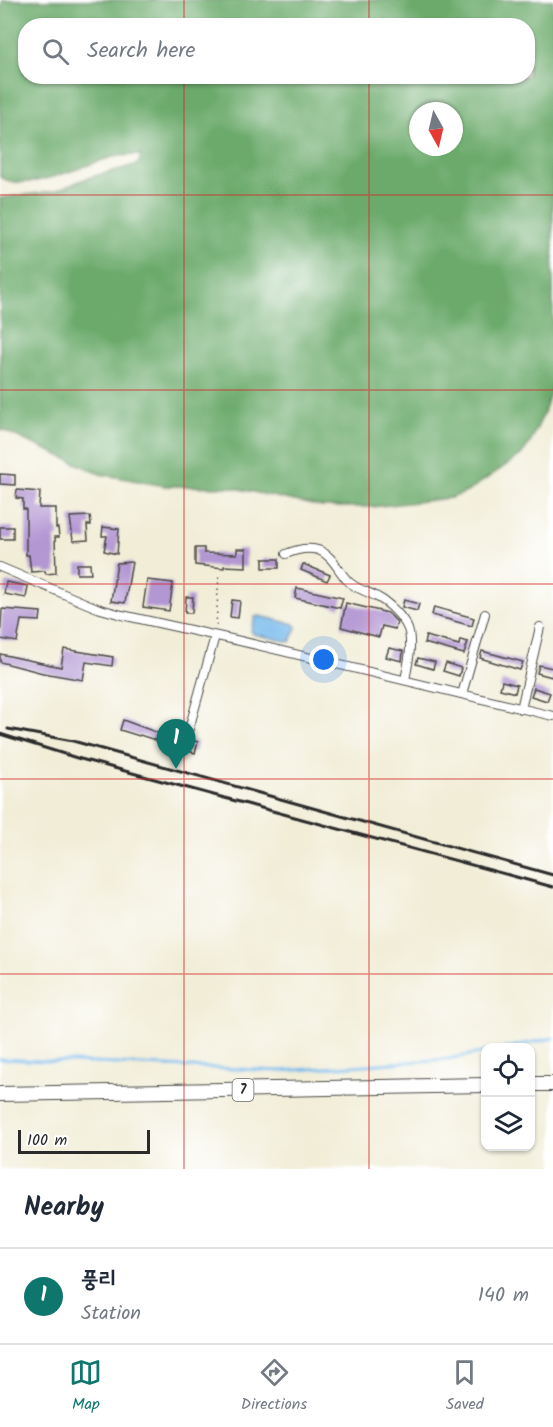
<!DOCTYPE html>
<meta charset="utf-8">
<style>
body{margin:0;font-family:Kalam,"Poor Story",sans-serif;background:#f6f6f7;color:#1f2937}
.controls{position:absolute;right:18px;bottom:18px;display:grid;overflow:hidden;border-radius:12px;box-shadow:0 2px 4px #0004}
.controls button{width:54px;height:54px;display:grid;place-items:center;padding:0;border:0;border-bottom:2px solid #e0e1e3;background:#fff;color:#1f2937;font:30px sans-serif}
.compass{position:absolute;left:409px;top:102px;width:54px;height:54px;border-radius:50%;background:#fff;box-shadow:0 2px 4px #0004;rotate:172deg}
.scale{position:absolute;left:18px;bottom:15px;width:132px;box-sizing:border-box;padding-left:6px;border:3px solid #2b2b2b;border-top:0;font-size:16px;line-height:21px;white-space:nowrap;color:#2b2b2b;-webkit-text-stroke:4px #fff;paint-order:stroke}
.you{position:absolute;left:324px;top:660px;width:21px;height:21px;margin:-15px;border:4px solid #fff;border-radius:50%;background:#1a73e8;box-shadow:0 0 0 9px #1a73e833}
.badge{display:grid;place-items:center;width:39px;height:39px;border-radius:50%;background:#0f766e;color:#fff;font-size:20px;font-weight:700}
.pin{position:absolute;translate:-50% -50px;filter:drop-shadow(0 2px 3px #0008)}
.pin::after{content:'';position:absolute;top:32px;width:21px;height:18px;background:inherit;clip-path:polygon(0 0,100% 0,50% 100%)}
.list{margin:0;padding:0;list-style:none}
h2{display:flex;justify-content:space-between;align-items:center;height:78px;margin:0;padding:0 24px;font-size:26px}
h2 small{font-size:20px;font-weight:400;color:#747a83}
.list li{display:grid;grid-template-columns:39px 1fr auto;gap:18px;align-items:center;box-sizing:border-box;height:96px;padding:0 24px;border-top:2px solid #e0e1e3}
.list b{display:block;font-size:22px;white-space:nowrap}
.list p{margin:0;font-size:20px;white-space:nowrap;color:#747a83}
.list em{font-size:20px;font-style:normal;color:#747a83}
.icon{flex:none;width:33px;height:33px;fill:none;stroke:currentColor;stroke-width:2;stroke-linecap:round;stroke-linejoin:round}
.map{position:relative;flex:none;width:553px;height:1169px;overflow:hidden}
.search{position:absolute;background:#fff;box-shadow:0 2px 4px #0004;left:18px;right:18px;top:18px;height:66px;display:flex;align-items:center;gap:15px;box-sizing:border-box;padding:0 21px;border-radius:24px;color:#747a83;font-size:22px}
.sheet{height:174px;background:#fff}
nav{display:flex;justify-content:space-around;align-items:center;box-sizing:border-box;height:84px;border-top:2px solid #e0e1e3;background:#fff;font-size:16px;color:#747a83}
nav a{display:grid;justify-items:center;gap:3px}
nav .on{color:#0f766e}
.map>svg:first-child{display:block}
.forest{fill:#6caa6c;stroke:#4c6a4c;stroke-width:1.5;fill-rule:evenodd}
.water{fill:#76b9ec;stroke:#50728c;stroke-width:1.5}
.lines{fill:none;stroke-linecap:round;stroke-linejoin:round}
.stream{stroke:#76b9ec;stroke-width:3}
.building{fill:#b397d3}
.street-casing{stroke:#494845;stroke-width:10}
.primary-casing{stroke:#494845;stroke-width:16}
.path{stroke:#494845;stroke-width:1.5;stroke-dasharray:1.5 4.5;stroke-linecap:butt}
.street{stroke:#fff;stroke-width:8}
.primary{stroke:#fff;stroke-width:14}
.rail{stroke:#2b2b2b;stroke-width:3}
.grid{fill:none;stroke:#d62828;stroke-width:1.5;stroke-opacity:0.55}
.labels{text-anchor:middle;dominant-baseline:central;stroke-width:4.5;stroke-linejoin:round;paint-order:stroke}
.shield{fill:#fff;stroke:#6b6b6b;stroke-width:1.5}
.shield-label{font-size:14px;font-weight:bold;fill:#2b2b2b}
</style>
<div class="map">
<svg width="553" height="1169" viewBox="0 0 553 1169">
<rect width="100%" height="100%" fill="#fff"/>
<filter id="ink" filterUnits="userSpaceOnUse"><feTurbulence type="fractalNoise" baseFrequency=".0167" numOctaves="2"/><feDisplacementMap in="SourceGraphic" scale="12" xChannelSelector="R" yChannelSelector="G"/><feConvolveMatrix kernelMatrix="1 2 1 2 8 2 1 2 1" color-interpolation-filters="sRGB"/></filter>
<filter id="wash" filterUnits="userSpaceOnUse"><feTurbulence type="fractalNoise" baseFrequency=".008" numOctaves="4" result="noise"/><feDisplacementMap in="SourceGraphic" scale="24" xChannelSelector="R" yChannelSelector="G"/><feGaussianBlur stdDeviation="1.35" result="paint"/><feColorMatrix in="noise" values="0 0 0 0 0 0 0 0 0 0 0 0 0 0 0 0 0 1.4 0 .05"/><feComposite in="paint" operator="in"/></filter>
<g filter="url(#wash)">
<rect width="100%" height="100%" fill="#f1edd7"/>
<path class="forest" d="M3 0H553V385L544 413 530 443 521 455 467 492 451 498 372 507H322L230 487 165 486 100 474 0 429V198L55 191 87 178 138 164 141 155C133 155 122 155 113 157 85 164 25 195 0 177V10ZM26 26H528V76H26ZM418 111H454V147H418Z"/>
<path class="water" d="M259 616 294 624 297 627 290 642 253 634 251 630 255 617Z"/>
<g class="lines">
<g class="stream">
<path d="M505 1048 553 1038"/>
<path d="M0 1059 282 1071 448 1059 486 1052"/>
</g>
</g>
<g id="blocks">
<g class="building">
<path d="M0 474 15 475V485L0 484Z"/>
<path d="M17 490 40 492 39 508H56V528H58L59 537H55L56 573 46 574 45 571 31 572 29 555H26V509H23V499L16 498Z"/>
<path d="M90 516 91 525H87L88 540 73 541 70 517Z"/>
<rect x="0" y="527" width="13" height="12"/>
<path d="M103 527 119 529 117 554 104 551 107 536H102Z"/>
<path d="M195 548H204V553L237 554V549H246V567L224 566V568L195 565Z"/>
<rect x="263" y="559" width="16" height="9"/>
<path d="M132 562 125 603 111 601 117 563Z"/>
<path d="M77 564H90L91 574H77Z"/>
<path d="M303 564 330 575 327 581 301 570Z"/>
<path d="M147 580 173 583 169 611 143 607Z"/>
<path d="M6 582 28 586 26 598 4 594Z"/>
<path d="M297 588 343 598 340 608 295 598Z"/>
<path d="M186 597H193L192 613H185Z"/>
<path d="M232 600 240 601 238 618 230 617Z"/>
<path d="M404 600 419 604 417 611 402 607Z"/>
<path d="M346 603 388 613 397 622 395 629 382 626 379 637 341 627Z"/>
<path d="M434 607 474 618 472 626 432 615Z"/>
<path d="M2 609 41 612 40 621 21 620 17 642 0 639Z"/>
<path d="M426 636 459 645 460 640 468 642 464 654 424 643Z"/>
<path d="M389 648 403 651 402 661 386 657Z"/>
<path d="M64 649 113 657 112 666 86 662 83 680 43 673 0 662V654L61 667Z"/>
<path d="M482 651 523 662 520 670 480 658Z"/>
<path d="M418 658 435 662 433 669 416 664Z"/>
<path d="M446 663 461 668 459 676 443 671Z"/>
<path d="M539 665 553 668 552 677 537 673Z"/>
<path d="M502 681 517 685 515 693 500 689Z"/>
<path d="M534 688 550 693 547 701 531 696Z"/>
<path d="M123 720 169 737 170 733 198 742 195 753 140 735 139 736 120 730Z"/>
</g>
</g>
</g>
<g filter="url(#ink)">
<use href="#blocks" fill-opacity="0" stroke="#494845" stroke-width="1.5"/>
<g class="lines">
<defs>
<g id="street">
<path d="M286 554C295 550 307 547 318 550 331 554 338 570 347 580 356 590 368 591 379 598 390 604 403 617 408 629 413 644 408 664 405 680"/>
<path d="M0 567 97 608 122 615 240 641 553 716"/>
<path d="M462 694 485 614"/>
<path d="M521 709 540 627"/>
<path d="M189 729 215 636"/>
</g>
<g id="primary">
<path d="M530 1084H553"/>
<path d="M0 1094 486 1085"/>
</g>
</defs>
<use href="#street" class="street-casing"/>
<use href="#primary" class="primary-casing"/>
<path class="path" d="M216 626 219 573"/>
<use href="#street" class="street"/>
<use href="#primary" class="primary"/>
<g class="rail">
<path d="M8 729 73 741 553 875"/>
<path d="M0 734 77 758 553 887"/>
</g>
</g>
</g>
<path class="grid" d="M184 0V26M369 0V26M184 76V1169M369 76V1169M0 195H553M0 390H553M0 584H553M0 779H553M0 974H553"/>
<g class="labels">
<rect class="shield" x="232.5" y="1079" width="21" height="22" rx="4.5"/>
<g class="shield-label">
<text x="243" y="1090">7</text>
</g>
</g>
</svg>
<div class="controls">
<button><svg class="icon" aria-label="locate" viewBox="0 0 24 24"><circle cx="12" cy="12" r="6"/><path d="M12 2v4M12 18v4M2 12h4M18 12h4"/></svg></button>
<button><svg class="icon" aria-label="layers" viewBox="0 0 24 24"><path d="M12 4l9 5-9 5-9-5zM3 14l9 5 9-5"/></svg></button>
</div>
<svg class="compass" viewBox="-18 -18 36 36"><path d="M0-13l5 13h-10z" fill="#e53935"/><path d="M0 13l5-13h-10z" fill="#747a83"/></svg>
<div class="scale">100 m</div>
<div class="you"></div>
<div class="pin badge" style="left:176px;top:769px">1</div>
<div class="search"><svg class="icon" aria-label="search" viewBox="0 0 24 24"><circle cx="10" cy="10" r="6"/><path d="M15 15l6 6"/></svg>Search here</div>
</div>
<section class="sheet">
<h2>Nearby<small></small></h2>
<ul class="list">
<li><span class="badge">1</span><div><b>풍리</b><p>Station</p></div><em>140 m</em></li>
</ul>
</section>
<nav>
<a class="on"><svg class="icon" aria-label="map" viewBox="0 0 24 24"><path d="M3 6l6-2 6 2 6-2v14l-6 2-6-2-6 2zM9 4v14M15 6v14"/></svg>Map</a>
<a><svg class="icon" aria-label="directions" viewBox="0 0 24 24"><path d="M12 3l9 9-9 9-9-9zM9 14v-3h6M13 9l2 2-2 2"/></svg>Directions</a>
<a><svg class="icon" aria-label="saved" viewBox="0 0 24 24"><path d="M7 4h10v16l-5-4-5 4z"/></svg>Saved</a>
</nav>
